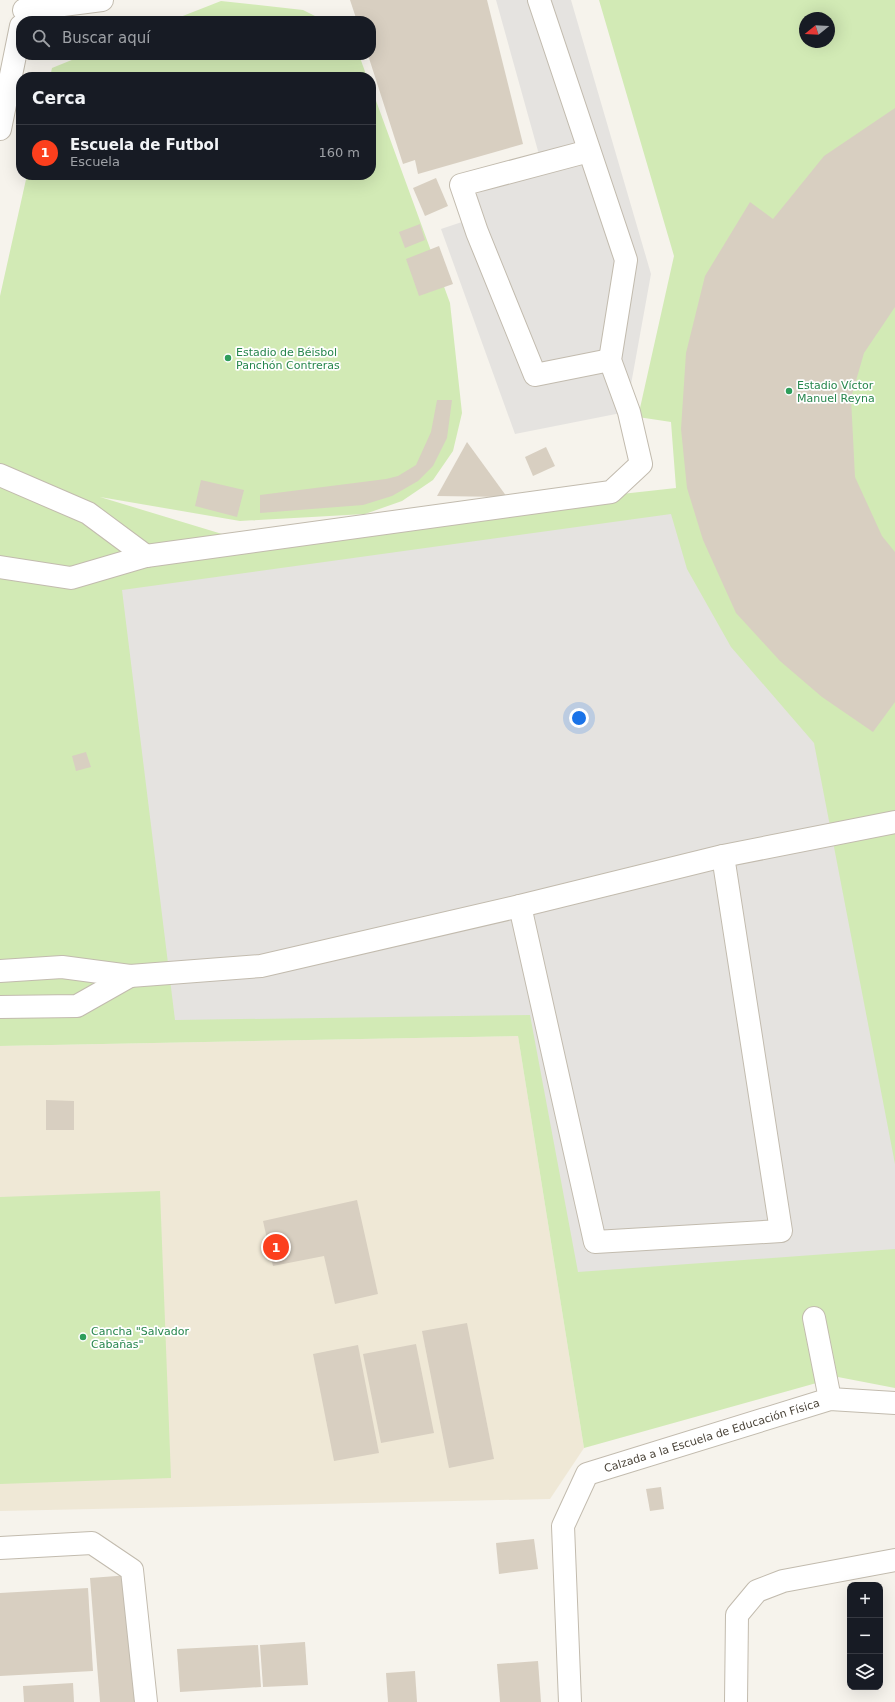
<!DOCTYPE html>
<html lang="es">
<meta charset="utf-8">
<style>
body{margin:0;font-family:"DejaVu Sans",sans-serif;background:#242831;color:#f1f3f6}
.controls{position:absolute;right:12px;bottom:12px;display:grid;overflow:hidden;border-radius:8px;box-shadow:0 4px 16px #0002}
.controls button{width:36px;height:36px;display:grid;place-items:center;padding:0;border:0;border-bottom:1px solid #363941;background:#171b24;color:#f1f3f6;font:20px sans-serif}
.compass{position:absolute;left:799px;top:12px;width:36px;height:36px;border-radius:50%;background:#171b24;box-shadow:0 4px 16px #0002;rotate:252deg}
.you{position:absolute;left:579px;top:718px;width:14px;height:14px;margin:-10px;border:3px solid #fff;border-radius:50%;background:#1a73e8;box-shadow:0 0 0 6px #1a73e833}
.badge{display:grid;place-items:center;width:26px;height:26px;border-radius:50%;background:#fc3f1d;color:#fff;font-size:13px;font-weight:700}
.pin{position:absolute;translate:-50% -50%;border:2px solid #fff;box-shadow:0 1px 4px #0006}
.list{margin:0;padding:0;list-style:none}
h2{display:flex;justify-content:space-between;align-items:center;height:52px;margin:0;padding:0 16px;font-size:17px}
h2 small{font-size:13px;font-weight:400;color:#9ea1a6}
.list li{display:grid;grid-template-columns:26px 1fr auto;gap:12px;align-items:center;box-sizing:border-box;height:56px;padding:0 16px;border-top:1px solid #363941}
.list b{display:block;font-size:15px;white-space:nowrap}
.list p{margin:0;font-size:13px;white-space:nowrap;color:#9ea1a6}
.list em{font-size:13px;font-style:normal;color:#9ea1a6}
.icon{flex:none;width:22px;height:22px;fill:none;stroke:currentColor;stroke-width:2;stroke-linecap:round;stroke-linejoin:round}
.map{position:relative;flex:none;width:895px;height:1702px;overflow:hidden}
.search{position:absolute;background:#171b24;box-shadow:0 4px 16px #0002;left:16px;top:16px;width:360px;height:44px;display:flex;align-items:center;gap:10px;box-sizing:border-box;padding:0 14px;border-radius:16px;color:#9ea1a6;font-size:15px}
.panel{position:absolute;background:#171b24;box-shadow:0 4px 16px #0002;left:16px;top:72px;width:360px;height:108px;border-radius:16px}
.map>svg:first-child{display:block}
.education{fill:#efe8d6}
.green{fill:#d2eab5;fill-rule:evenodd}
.parking{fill:#e5e3e0}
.building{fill:#d8cfc1}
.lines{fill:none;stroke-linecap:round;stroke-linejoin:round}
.minor-casing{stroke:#c2bbae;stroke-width:24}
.minor{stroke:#fff;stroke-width:22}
.leisure-dot{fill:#2e9e5b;stroke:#fff;stroke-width:1.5}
.labels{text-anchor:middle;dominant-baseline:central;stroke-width:3.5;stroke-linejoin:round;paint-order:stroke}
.leisure-label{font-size:11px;fill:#27864d;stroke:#fff;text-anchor:start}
.street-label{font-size:11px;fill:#4b4439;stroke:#fff}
</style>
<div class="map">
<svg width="895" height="1702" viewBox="0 0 895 1702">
<rect width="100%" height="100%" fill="#f6f3ec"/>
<path class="education" d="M518 1036 584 1448 550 1499 0 1511V1046Z"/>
<g class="green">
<path d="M599 0H895V1388L838 1377 584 1448 518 1036 0 1046V296L27 175H371V87L450 303 462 413 453 451 433 480 402 501 365 514 240 521 100 497 232 537 676 488 671 422 638 417 674 256ZM805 18H829V42H805Z"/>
<path d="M221 1 303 10 325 21H170Z"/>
<path d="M84 55H359L367 77H50L52 68Z"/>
<path d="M160 1191 171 1478 0 1484V1197Z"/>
</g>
<g class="parking">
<path d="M496 0H571L651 274 626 412 515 434 441 229 468 220 462 199 543 169Z"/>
<path d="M671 514 687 569 731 647 814 743 895 1164V1249L578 1272 530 1015 175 1020 122 590Z"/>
</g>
<g class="building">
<path d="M350 0H487L523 144 418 174 415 160 403 164 368 55H371V21H357Z"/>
<path d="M895 108V307L864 353 851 398 855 477 882 536 895 552V702L873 732 822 697 780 661 736 613 703 540 687 488 681 429 686 353 705 276 750 202 773 219 824 156Z"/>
<path d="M436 178 448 206 425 216 413 188Z"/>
<path d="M420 224 425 240 405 248 399 232Z"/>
<path d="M439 246 453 284 419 296 406 259Z"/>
<path d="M437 400H452L447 438 433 466 418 481 392 496 363 505 260 513V495L386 479 398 476 416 465 431 432Z"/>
<path d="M467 442 507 497 437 496Z"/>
<path d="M546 447 555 466 533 476 525 457Z"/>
<path d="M201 480 244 490 237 517 195 506Z"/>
<path d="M86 752 91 767 76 771 72 756Z"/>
<path d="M46 1100 74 1101V1130H46Z"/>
<path d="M357 1200 378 1294 335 1304 324 1256 273 1266 263 1221Z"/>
<path d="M467 1323 494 1459 449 1468 422 1331Z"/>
<path d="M416 1344 434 1433 381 1443 363 1354Z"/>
<path d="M358 1345 379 1453 334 1461 313 1354Z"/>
<path d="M661 1487 664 1509 650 1511 646 1489Z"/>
<path d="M534 1539 538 1569 499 1574 496 1543Z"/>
<path d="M130 1575 140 1702H100L90 1578Z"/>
<path d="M88 1588 93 1671 0 1676V1593Z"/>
<path d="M305 1642 308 1685 263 1687 260 1645Z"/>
<path d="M258 1645 261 1687 180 1692 177 1649Z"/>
<path d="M538 1661 541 1702H500L497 1664Z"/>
<path d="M415 1671 417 1702H388L386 1673Z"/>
<path d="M73 1683 74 1702H24L23 1686Z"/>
</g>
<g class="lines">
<defs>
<g id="minor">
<path d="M24 10 102 0"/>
<path d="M0 129 21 26"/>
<path d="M589 151 461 185 477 232 535 375 610 360"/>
<path d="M0 475 88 513 146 556"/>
<path d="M0 567 71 578 146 556 611 492 641 464 629 412 610 360 626 260 539 0"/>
<path d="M520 906 723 856"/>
<path d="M0 971 62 967 130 976 261 966 520 906 595 1242 781 1231 723 856 895 822"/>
<path d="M0 1007 77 1006 130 976"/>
<path d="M814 1318 830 1399"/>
<path d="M0 1548 92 1543 132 1570 146 1702"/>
<path id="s1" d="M570 1702 563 1526 587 1474 830 1399 895 1403"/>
<path d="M736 1702 737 1615 757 1591 783 1581 895 1560"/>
</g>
</defs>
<use href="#minor" class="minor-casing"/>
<use href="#minor" class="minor"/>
</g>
<g class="leisure-dot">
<circle cx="228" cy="358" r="4"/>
<circle cx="789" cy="391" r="4"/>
<circle cx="83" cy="1337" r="4"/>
</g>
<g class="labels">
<g class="leisure-label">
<text x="236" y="352">Estadio de Béisbol<tspan x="236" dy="13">Panchón Contreras</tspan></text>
<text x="797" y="385">Estadio Víctor<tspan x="797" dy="13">Manuel Reyna</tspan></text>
<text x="91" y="1331">Cancha "Salvador<tspan x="91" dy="13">Cabañas"</tspan></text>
</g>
<g class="street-label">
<text stroke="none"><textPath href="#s1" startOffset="364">Calzada a la Escuela de Educación Física</textPath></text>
</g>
</g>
</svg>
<div class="controls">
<button>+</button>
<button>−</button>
<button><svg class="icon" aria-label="layers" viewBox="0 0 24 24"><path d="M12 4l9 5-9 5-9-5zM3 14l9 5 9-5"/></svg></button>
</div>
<svg class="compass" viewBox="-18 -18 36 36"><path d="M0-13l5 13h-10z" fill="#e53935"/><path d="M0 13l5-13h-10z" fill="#9ea1a6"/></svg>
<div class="you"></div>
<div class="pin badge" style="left:276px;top:1247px">1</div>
<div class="search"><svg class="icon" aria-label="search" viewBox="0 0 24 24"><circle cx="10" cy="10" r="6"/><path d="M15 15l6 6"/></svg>Buscar aquí</div>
<section class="panel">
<h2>Cerca<small></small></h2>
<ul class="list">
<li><span class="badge">1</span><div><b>Escuela de Futbol</b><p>Escuela</p></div><em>160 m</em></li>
</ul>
</section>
</div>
